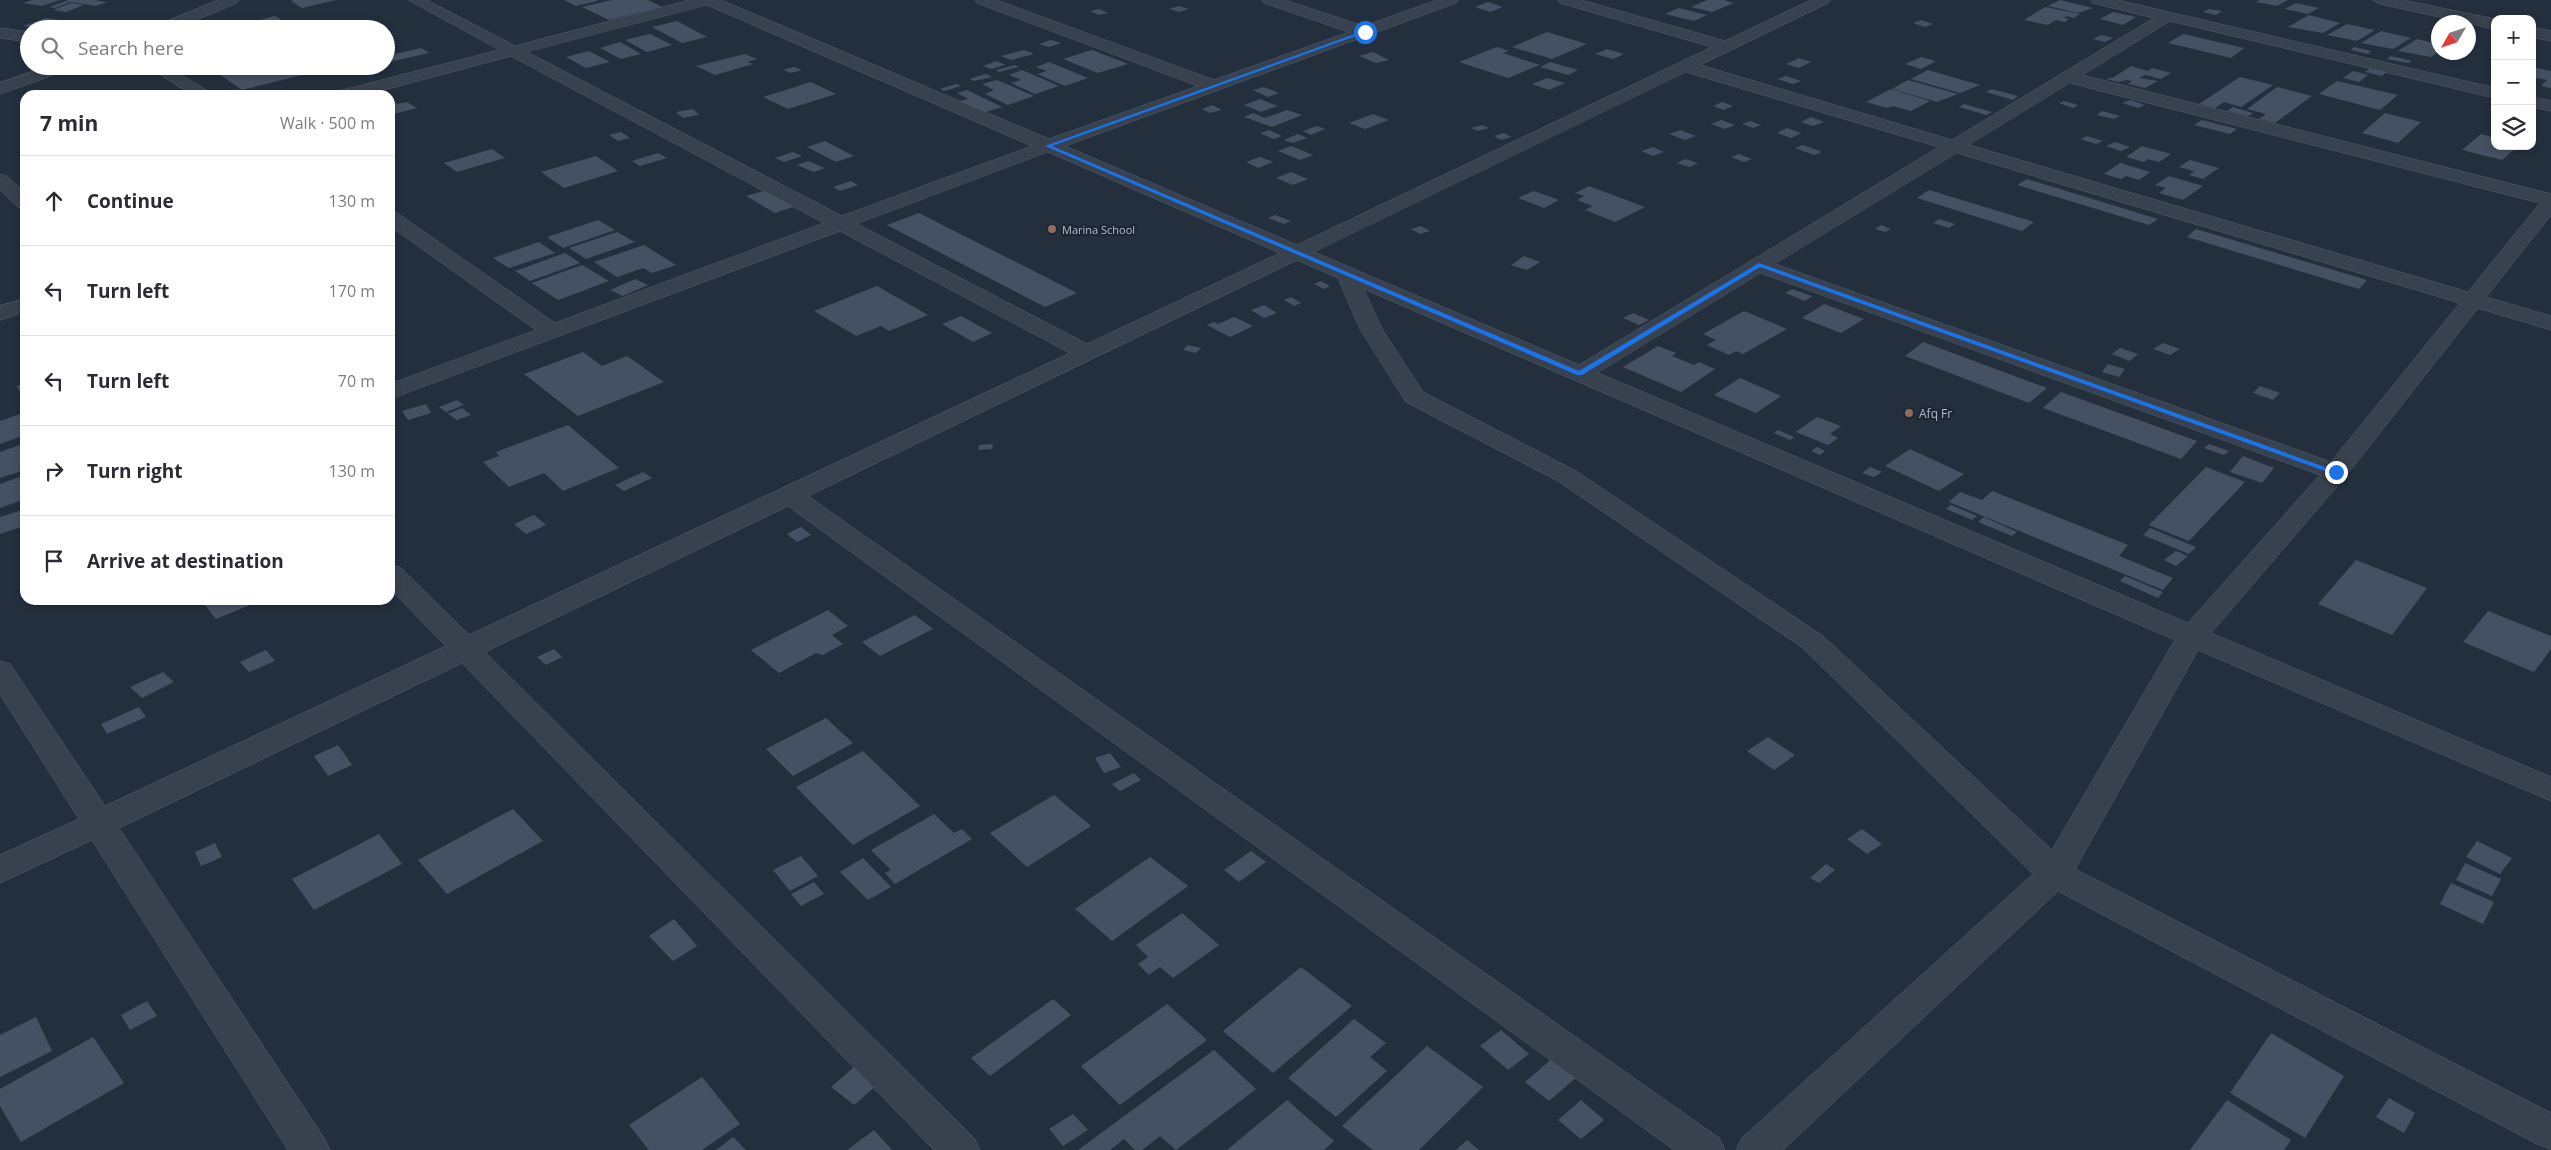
<!DOCTYPE html>
<meta charset="utf-8">
<style>
body{margin:0;font-family:"Open Sans",sans-serif;background:#f2f2f3;color:#2b2b33}
.controls{position:absolute;right:15px;top:15px;display:grid;overflow:hidden;border-radius:10px;box-shadow:0 2px 8px #0003}
.controls button{width:45px;height:45px;display:grid;place-items:center;padding:0;border:0;border-bottom:1px solid #e1e1e2;background:#fff;color:#2b2b33;font:25px sans-serif}
.compass{position:absolute;left:2431px;top:15px;width:45px;height:45px;border-radius:50%;background:#fff;box-shadow:0 2px 8px #0003;rotate:231deg}
.stop{position:absolute;width:15px;height:15px;margin:-11px;border:4px solid #1a73e8;border-radius:50%;background:#fff}
.stop.end{background:#1a73e8;border-color:#fff;box-shadow:0 1px 5px #0008}
.list{margin:0;padding:0;list-style:none}
h2{display:flex;justify-content:space-between;align-items:center;height:65px;margin:0;padding:0 20px;font-size:21px}
h2 small{font-size:16px;font-weight:400;color:#7c7c81}
.list li{display:grid;grid-template-columns:32px 1fr auto;gap:15px;align-items:center;box-sizing:border-box;height:90px;padding:0 20px;border-top:1px solid #e1e1e2}
.list b{display:block;font-size:19px;white-space:nowrap}
.list em{font-size:16px;font-style:normal;color:#7c7c81}
.icon{flex:none;width:28px;height:28px;fill:none;stroke:currentColor;stroke-width:2;stroke-linecap:round;stroke-linejoin:round}
.map{position:relative;flex:none;width:2551px;height:1150px;overflow:hidden}
.search{position:absolute;background:#fff;box-shadow:0 2px 8px #0003;left:20px;top:20px;width:375px;height:55px;display:flex;align-items:center;gap:12px;box-sizing:border-box;padding:0 18px;border-radius:28px;color:#7c7c81;font-size:19px}
.panel{position:absolute;background:#fff;box-shadow:0 2px 8px #0003;left:20px;top:90px;width:375px;height:515px;border-radius:15px}
.map>svg:first-child{display:block}
.building{fill:#455162}
.lines{fill:none;stroke-linecap:round;stroke-linejoin:round}
.street-casing{stroke:#565f6c;stroke-width:1}
.street{fill:#38414e;fill-rule:evenodd}
.route{fill:#1a73e8}
.education-dot{fill:#8d6e63;stroke:#1d2633;stroke-width:2}
.labels{text-anchor:middle;dominant-baseline:central;stroke-width:4.5;stroke-linejoin:round;paint-order:stroke}
.far-poi-label{font-size:11px;fill:#b4bcc9;stroke:#1d2633;text-anchor:start}
.poi-label{font-size:12px;fill:#b4bcc9;stroke:#1d2633;text-anchor:start}
</style>
<div class="map">
<svg width="2551" height="1150" viewBox="0 0 2551 1150">
<rect width="100%" height="100%" fill="#242f3e"/>
<g class="building">
<path d="M33 0H60L42 6 23 3Z"/>
<path d="M69 0H94L107 2 96 6 70 2 55 8 49 7Z"/>
<path d="M336 0 302 8 291 1 294 0Z"/>
<path d="M564 0H597V1L576 6Z"/>
<path d="M612 0H648L662 7 609 20 582 7Z"/>
<path d="M1707 0H1724L1734 3 1712 12 1691 7Z"/>
<path d="M2060 0 2093 8 2078 13 2048 6Z"/>
<path d="M2260 0H2288L2277 6 2256 2Z"/>
<path d="M1488 2 1503 7 1490 12 1475 7Z"/>
<path d="M71 3 84 5 66 12 53 10Z"/>
<path d="M2296 3 2319 8 2308 14 2285 9Z"/>
<path d="M1179 6 1189 9 1179 12 1169 9Z"/>
<path d="M2045 7 2080 14 2074 18 2066 16 2064 18 2069 19 2065 22 2056 20 2048 25 2024 20Z"/>
<path d="M1679 8 1707 15 1694 21 1665 14Z"/>
<path d="M1099 9 1108 13 1099 15 1090 11Z"/>
<path d="M2209 9 2222 11 2216 15 2203 12Z"/>
<path d="M2113 12 2136 17 2123 25 2100 19Z"/>
<path d="M2309 15 2340 23 2323 33 2288 27Z"/>
<path d="M275 16 292 26 280 29 275 27 222 29Z"/>
<path d="M46 18 61 20 38 28 23 26Z"/>
<path d="M1921 20 1933 24 1925 27 1913 23Z"/>
<path d="M677 21 707 37 682 43 652 27Z"/>
<path d="M2347 24 2375 30 2357 41 2327 35Z"/>
<path d="M2381 31 2411 38 2393 49 2361 43Z"/>
<path d="M1547 32 1587 44 1552 59 1512 47Z"/>
<path d="M650 34 672 45 647 52 625 40Z"/>
<path d="M2183 34 2244 48 2231 58 2168 43Z"/>
<path d="M2101 35 2113 38 2105 42 2093 39Z"/>
<path d="M2417 39 2438 44V52L2431 57 2398 51Z"/>
<path d="M1051 40 1061 43 1049 47 1039 44Z"/>
<path d="M620 42 641 54 621 59 600 48Z"/>
<path d="M1497 47 1509 51 1503 53 1540 65 1508 78 1459 62Z"/>
<path d="M2354 47 2371 51 2368 54 2351 50Z"/>
<path d="M421 48 429 53 389 62 386 60V56Z"/>
<path d="M1607 49 1624 54 1613 59 1595 54Z"/>
<path d="M1024 50 1034 54 1011 60 1001 56Z"/>
<path d="M1092 50 1128 64 1098 73 1063 59Z"/>
<path d="M589 51 610 62 586 68 566 57Z"/>
<path d="M1373 52 1389 60 1376 63 1359 56Z"/>
<path d="M745 54 757 59 747 62 753 64 715 75 696 66Z"/>
<path d="M2391 56 2412 61 2408 63 2387 59Z"/>
<path d="M1921 57 1936 61 1921 69 1905 64Z"/>
<path d="M1799 58 1811 62 1799 68 1786 64Z"/>
<path d="M997 61 1005 65 991 69 983 66Z"/>
<path d="M1049 62 1088 78 1065 86 1037 74 1047 71 1036 67Z"/>
<path d="M1550 62 1578 70 1568 75 1540 67Z"/>
<path d="M1015 65 1019 67 999 72 996 70Z"/>
<path d="M251 66H334V67L242 90 219 74Z"/>
<path d="M2131 66 2148 71 2152 68 2171 73 2161 79 2145 75 2139 78 2158 81 2145 88 2128 84 2132 81 2127 80 2118 82 2106 79 2114 77Z"/>
<path d="M794 67 802 70 791 73 783 70Z"/>
<path d="M2532 67 2551 71V88L2541 86 2547 80 2532 77Z"/>
<path d="M2370 69 2386 72 2382 76 2365 72Z"/>
<path d="M1022 70 1059 86 1035 94 1011 83 1021 80 1009 75Z"/>
<path d="M1928 70 1980 85 1960 93 1911 79Z"/>
<path d="M2353 71 2368 75 2359 82 2343 78Z"/>
<path d="M986 74 992 77 974 81 969 79Z"/>
<path d="M1786 76 1801 81 1793 84 1777 79Z"/>
<path d="M2240 77 2273 85 2241 107 2224 102 2215 108 2199 104Z"/>
<path d="M1547 78 1565 83 1549 90 1532 84Z"/>
<path d="M997 80 1034 96 1008 105 985 94 994 90 982 84Z"/>
<path d="M1908 80 1958 94 1937 102 1892 89Z"/>
<path d="M2337 81 2398 95 2380 110 2319 94Z"/>
<path d="M811 82 836 94 788 109 763 97Z"/>
<path d="M956 84 961 86 944 91 940 89Z"/>
<path d="M1264 87 1279 93 1268 97 1253 90Z"/>
<path d="M2277 87 2312 96 2275 123 2259 119 2266 114 2247 109Z"/>
<path d="M1891 89 1930 101 1911 111 1893 106 1887 108 1866 102Z"/>
<path d="M1991 89 2018 96 2013 100 1986 92Z"/>
<path d="M967 90 1002 107 980 114 957 102 968 99 957 93Z"/>
<path d="M1260 99 1278 106 1261 112 1244 105Z"/>
<path d="M2130 100 2145 105 2138 108 2122 103Z"/>
<path d="M2064 101 2078 105 2073 108 2059 103Z"/>
<path d="M394 102 397 104 407 102 417 108 390 115V103Z"/>
<path d="M1722 102 1733 106 1724 110 1713 106Z"/>
<path d="M1964 104 1992 112 1986 115 1959 107Z"/>
<path d="M1212 105 1222 110 1210 113 1202 109Z"/>
<path d="M2233 107 2253 113 2248 116 2227 111Z"/>
<path d="M693 109 699 115 683 118 676 112Z"/>
<path d="M1287 110 1302 115 1272 127 1244 117 1253 113 1265 118Z"/>
<path d="M2102 111 2120 116 2114 119 2097 115Z"/>
<path d="M2385 113 2421 122 2398 143 2362 133Z"/>
<path d="M1373 114 1389 120 1365 129 1349 123Z"/>
<path d="M1811 117 1824 122 1813 126 1801 122Z"/>
<path d="M1721 120 1735 125 1725 129 1711 124Z"/>
<path d="M2202 120 2237 129 2230 134 2194 125Z"/>
<path d="M1750 121 1761 125 1753 128 1742 124Z"/>
<path d="M1482 125 1489 128 1478 131 1471 128Z"/>
<path d="M1317 126 1325 129 1311 135 1303 131Z"/>
<path d="M1787 128 1801 133 1791 138 1777 133Z"/>
<path d="M1269 130 1282 136 1274 139 1260 133Z"/>
<path d="M1680 130 1696 136 1685 140 1669 134Z"/>
<path d="M621 132 630 138 618 141 609 135Z"/>
<path d="M1504 133 1511 137 1501 140 1494 136Z"/>
<path d="M1298 134 1307 138 1293 143 1284 140Z"/>
<path d="M2481 134 2495 138V146H2518L2502 160 2462 150Z"/>
<path d="M2087 136 2103 141 2096 144 2080 139Z"/>
<path d="M825 141 854 156 836 162 807 147Z"/>
<path d="M2115 142 2130 147 2121 151 2106 146Z"/>
<path d="M1803 145 1822 152 1814 155 1795 148Z"/>
<path d="M1291 146 1313 155 1300 160 1278 151Z"/>
<path d="M2142 146 2171 154 2159 162 2148 159 2144 162 2126 157Z"/>
<path d="M1653 147 1664 152 1653 156 1641 151Z"/>
<path d="M492 149 505 158 457 172 444 163Z"/>
<path d="M793 152 802 156 784 162 775 158Z"/>
<path d="M658 153 667 158 640 166 632 161Z"/>
<path d="M1739 154 1752 159 1744 162 1731 157Z"/>
<path d="M596 156 618 171 564 188 541 172Z"/>
<path d="M1260 157 1273 162 1258 168 1246 162Z"/>
<path d="M1685 159 1698 163 1690 167 1677 163Z"/>
<path d="M2190 160 2219 168 2203 179 2189 175 2194 171 2179 167Z"/>
<path d="M808 161 825 168 814 172 797 165Z"/>
<path d="M2120 163 2150 172 2139 180 2126 176 2121 179 2104 174Z"/>
<path d="M1291 172 1308 179 1293 185 1276 178Z"/>
<path d="M2169 176 2203 186 2183 200 2159 193 2166 188 2155 185Z"/>
<path d="M2027 179 2158 219 2149 225 2017 185Z"/>
<path d="M851 181 858 185 840 191 833 187Z"/>
<path d="M1589 186 1645 207 1615 222 1585 210 1593 206 1577 200 1584 196 1575 193Z"/>
<path d="M767 190 796 206 775 213 746 196Z"/>
<path d="M1929 190 2034 222 2022 231 1917 198Z"/>
<path d="M1533 191 1559 200 1544 208 1518 198Z"/>
<path d="M919 213 1077 293 1045 307 887 225Z"/>
<path d="M1275 215 1291 221 1284 224 1268 218Z"/>
<path d="M1939 219 1955 224 1949 228 1933 223Z"/>
<path d="M598 220 615 230 563 248 547 237Z"/>
<path d="M1881 225 1891 229 1885 232 1875 229Z"/>
<path d="M1421 226 1430 231 1420 234 1411 229Z"/>
<path d="M2196 229 2367 280 2359 289 2187 237Z"/>
<path d="M617 232 635 242 586 259 569 248Z"/>
<path d="M539 242 555 253 509 268 493 258Z"/>
<path d="M644 245 676 265 652 273 643 268 617 277 594 262Z"/>
<path d="M565 253 580 263 530 281 515 271Z"/>
<path d="M1524 256 1540 262 1527 270 1511 265Z"/>
<path d="M582 265 609 281 558 300 532 283Z"/>
<path d="M635 279 648 285 623 296 610 290Z"/>
<path d="M1321 281 1330 286 1324 289 1314 284Z"/>
<path d="M877 286 928 315 889 331 881 326 856 336 814 311Z"/>
<path d="M1792 289 1812 296 1805 301 1785 293Z"/>
<path d="M1291 297 1301 303 1294 306 1284 300Z"/>
<path d="M1824 304 1864 319 1841 333 1802 318Z"/>
<path d="M1264 305 1277 313 1264 318 1251 310Z"/>
<path d="M1744 311 1787 329 1743 354 1736 351 1729 355 1707 345 1716 340 1703 334Z"/>
<path d="M1633 313 1649 320 1639 325 1623 318Z"/>
<path d="M961 316 992 333 973 342 942 324Z"/>
<path d="M1234 317 1253 326 1230 337 1207 325 1214 322 1218 324Z"/>
<path d="M1923 342 2047 388 2029 403 1905 356Z"/>
<path d="M2163 343 2180 349 2170 355 2153 349Z"/>
<path d="M1188 345 1201 348 1196 353 1183 350Z"/>
<path d="M1658 346 1676 353 1672 356 1694 365 1699 362 1715 369 1681 392 1623 367Z"/>
<path d="M2120 348 2138 354 2130 361 2112 354Z"/>
<path d="M583 352 602 366 627 356 664 382 578 416 524 374Z"/>
<path d="M2108 364 2125 369 2119 377 2102 372Z"/>
<path d="M1740 378 1781 396 1756 413 1714 395Z"/>
<path d="M25 384V398L16 386Z"/>
<path d="M2260 386 2280 393 2273 400 2253 393Z"/>
<path d="M2061 392 2197 441 2181 459 2043 408Z"/>
<path d="M457 400 464 405 446 412 439 407Z"/>
<path d="M426 404 431 413 408 420 402 411Z"/>
<path d="M462 408 471 415 457 420 448 414Z"/>
<path d="M23 413 25 435 0 444V421Z"/>
<path d="M1817 417 1841 426 1830 434 1838 438 1828 445 1796 432Z"/>
<path d="M568 425 619 468 563 491 544 473 509 487 483 462 499 456 496 452Z"/>
<path d="M1778 430 1794 437 1790 440 1774 433Z"/>
<path d="M25 443V470L0 478V452Z"/>
<path d="M993 444 992 449 978 450 979 445Z"/>
<path d="M2209 444 2229 451 2224 455 2204 448Z"/>
<path d="M1817 447 1825 451 1820 455 1811 451Z"/>
<path d="M1910 449 1964 474 1939 491 1885 466Z"/>
<path d="M2243 456 2274 468 2262 483 2230 472Z"/>
<path d="M1870 467 1882 472 1874 477 1862 473Z"/>
<path d="M2206 467 2245 482 2189 541 2149 525Z"/>
<path d="M643 472 652 478 624 491 615 485Z"/>
<path d="M25 475V499L0 508V484Z"/>
<path d="M1992 491 2128 545 2119 556 2173 578 2163 590 1949 502 1960 492 1982 500Z"/>
<path d="M1951 505 1977 516 1972 520 1946 509Z"/>
<path d="M25 509V528L24 526 0 534V517Z"/>
<path d="M534 515 546 525 526 534 514 524Z"/>
<path d="M1984 517 2017 532 2012 536 1978 522Z"/>
<path d="M801 527 811 535 797 542 787 534Z"/>
<path d="M2150 528 2196 547 2189 554 2143 535Z"/>
<path d="M2176 551 2188 556 2176 566 2164 560Z"/>
<path d="M2356 560 2427 588 2392 635 2318 604Z"/>
<path d="M2125 576 2163 592 2158 598 2120 581Z"/>
<path d="M201 600H262L216 619Z"/>
<path d="M828 610 848 626 832 635 843 644 823 655 816 653 779 673 751 650Z"/>
<path d="M2488 611 2551 636V649L2534 672 2463 642Z"/>
<path d="M915 615 933 629 880 656 862 642Z"/>
<path d="M554 649 562 657 546 665 537 657Z"/>
<path d="M266 650 275 661 249 672 240 662Z"/>
<path d="M163 672 174 682 142 698 130 687Z"/>
<path d="M139 707 146 717 107 734 101 724Z"/>
<path d="M826 718 853 743 793 776 766 749Z"/>
<path d="M1768 737 1795 755 1774 770 1747 751Z"/>
<path d="M338 745 352 765 328 776 314 756Z"/>
<path d="M863 751 920 806 853 845 796 787Z"/>
<path d="M1110 753 1121 767 1104 773 1095 758Z"/>
<path d="M1134 773 1141 780 1120 791 1112 784Z"/>
<path d="M1054 795 1091 826 1027 867 990 833Z"/>
<path d="M513 809 543 841 447 894 418 860Z"/>
<path d="M934 814 954 833 962 829 972 839 895 884 885 873 891 870 871 850Z"/>
<path d="M1862 829 1882 844 1867 854 1847 839Z"/>
<path d="M379 834 402 864 314 910 292 879Z"/>
<path d="M2477 841 2512 858 2500 874 2466 857Z"/>
<path d="M215 843 222 857 201 866 195 852Z"/>
<path d="M1251 851 1266 862 1239 882 1224 870Z"/>
<path d="M801 856 818 876 790 891 773 870Z"/>
<path d="M1150 857 1188 886 1112 941 1075 909Z"/>
<path d="M863 858 891 887 868 900 840 872Z"/>
<path d="M2465 863 2501 879 2492 896 2456 880Z"/>
<path d="M1826 864 1835 870 1819 883 1810 878Z"/>
<path d="M814 882 824 894 801 906 791 894Z"/>
<path d="M2451 883 2494 902 2483 924 2440 904Z"/>
<path d="M1182 913 1219 945 1173 978 1160 967 1149 975 1138 964 1148 957 1136 945Z"/>
<path d="M674 919 697 946 673 961 649 936Z"/>
<path d="M1301 967 1352 1006 1273 1073 1223 1031Z"/>
<path d="M1053 999 1071 1015 990 1076 971 1058Z"/>
<path d="M147 1001 157 1016 130 1030 121 1015Z"/>
<path d="M1167 1004 1207 1040 1120 1105 1081 1066Z"/>
<path d="M36 1017 52 1051 0 1077V1035Z"/>
<path d="M1354 1019 1386 1043 1370 1057 1387 1071 1336 1117 1288 1078Z"/>
<path d="M1501 1030 1529 1054 1508 1070 1480 1046Z"/>
<path d="M2271 1033 2344 1076 2305 1138 2230 1093Z"/>
<path d="M93 1037 124 1083 21 1142 0 1106V1089Z"/>
<path d="M1427 1046 1483 1087 1419 1150H1373L1342 1126Z"/>
<path d="M1214 1050 1256 1089 1176 1150 1160 1136 1142 1150H1135L1124 1139 1110 1150H1078Z"/>
<path d="M1555 1056 1579 1075 1549 1101 1525 1082Z"/>
<path d="M861 1061 884 1079 854 1105 831 1087Z"/>
<path d="M702 1077 740 1124 702 1150H649L629 1125Z"/>
<path d="M2389 1098 2415 1113 2404 1133 2376 1117Z"/>
<path d="M1287 1100 1334 1141 1324 1150H1227Z"/>
<path d="M1581 1100 1604 1120 1581 1139 1558 1120Z"/>
<path d="M2227 1100 2291 1140 2284 1150H2190Z"/>
<path d="M1073 1114 1088 1130 1063 1146 1049 1129Z"/>
<path d="M874 1130 892 1150H847Z"/>
<path d="M733 1137 746 1150H716Z"/>
<path d="M1467 1140 1479 1150H1456Z"/>
</g>
<g class="lines">
<defs>
<g id="street">
<path d="M219 0H239L237 3 175 29H153L155 26Z"/>
<path d="M409 0H427L515 46 690 0H721L1049 139 1198 86 977 3 975 0H996L1214 80 1349 32 1264 3 1262 0H1284L1364 26 1437 0H1458L1456 3 1065 146 1297 245 1712 47 1560 3 1558 0H1581L1725 41 1811 0H1830L1828 3 1700 65 1952 140 2154 18 2093 3 2091 0H2117L2495 88V98L2170 21 2082 75 2551 194V215L2486 297 2551 316V330L2478 308 2345 477 2211 633 2551 777V801L2198 650 2075 869 2551 1113V1149L2537 1144 2058 891 1783 1150H1736L1742 1138 2033 874 1803 648 1558 481 1406 402 1360 329 1338 278 1297 260 808 496 1719 1138 1725 1150H1674L788 506 485 652 974 1138 980 1150H934L462 663 119 828 324 1138 330 1150H288L92 840 0 883V855L79 819 0 694V661L10 664 105 806 446 646 390 589V565L400 567 469 635 1070 353 840 231 390 399V384L536 330 390 226V211L397 213 555 323 824 223 511 56 365 95H336L339 91 499 50ZM707 5 1032 146 842 216 527 52ZM1686 72 1939 147 1579 365 1314 252ZM2070 83 2540 203 2468 292 1969 145ZM1048 152 1280 253 1087 344 857 224ZM1957 153 2460 303 2331 462 1775 264ZM1761 273 2320 475 2188 623 1598 373ZM1364 289 2175 640 2052 850 1823 636 1576 471 1423 392 1382 329Z"/>
<path d="M2373 0H2402L2495 19V29L2380 4Z"/>
<path d="M2532 27 2551 31V41L2532 37Z"/>
<path d="M0 28 29 32V42L0 38Z"/>
<path d="M48 66H72L70 69 0 94V83Z"/>
<path d="M147 66H167L214 95H193Z"/>
<path d="M2532 97 2551 101V111L2532 107Z"/>
<path d="M0 174 7 176 25 193V209L18 207 0 190Z"/>
<path d="M25 299V312L0 320V306Z"/>
</g>
</defs>
<use href="#street" class="street-casing"/>
<use href="#street" class="street"/>
</g>
<path class="route" d="M1363 31 1367 32 1052 146 1579 371 1759 263 2339 472 2333 474 1760 267 1582 375H1577L1045 146Z"/>
<g class="education-dot">
<circle cx="1052" cy="229" r="5"/>
<circle cx="1909" cy="413" r="5"/>
</g>
<g class="labels">
<g class="far-poi-label">
<text x="1062" y="229">Marina School</text>
</g>
<g class="poi-label">
<text x="1919" y="413">Afq Fr</text>
</g>
</g>
</svg>
<div class="controls">
<button>+</button>
<button>−</button>
<button><svg class="icon" aria-label="layers" viewBox="0 0 24 24"><path d="M12 4l9 5-9 5-9-5zM3 14l9 5 9-5"/></svg></button>
</div>
<svg class="compass" viewBox="-18 -18 36 36"><path d="M0-13l5 13h-10z" fill="#e53935"/><path d="M0 13l5-13h-10z" fill="#7c7c81"/></svg>
<div class="stop" style="left:1365px;top:32px"></div>
<div class="stop end" style="left:2336px;top:472px"></div>
<div class="search"><svg class="icon" aria-label="search" viewBox="0 0 24 24"><circle cx="10" cy="10" r="6"/><path d="M15 15l6 6"/></svg>Search here</div>
<section class="panel">
<h2>7 min<small>Walk · 500 m</small></h2>
<ul class="list">
<li><svg class="icon" aria-label="ahead" viewBox="0 0 24 24"><path d="M12 20V5M6 11l6-6 6 6"/></svg><div><b>Continue</b></div><em>130 m</em></li>
<li><svg class="icon" aria-label="left" viewBox="0 0 24 24"><path d="M17 20v-9H6M10 6l-5 5 5 5"/></svg><div><b>Turn left</b></div><em>170 m</em></li>
<li><svg class="icon" aria-label="left" viewBox="0 0 24 24"><path d="M17 20v-9H6M10 6l-5 5 5 5"/></svg><div><b>Turn left</b></div><em>70 m</em></li>
<li><svg class="icon" aria-label="right" viewBox="0 0 24 24"><path d="M7 20v-9h11M14 6l5 5-5 5"/></svg><div><b>Turn right</b></div><em>130 m</em></li>
<li><svg class="icon" aria-label="arrive" viewBox="0 0 24 24"><path d="M6 21V4h12l-3 4 3 4H6"/></svg><div><b>Arrive at destination</b></div></li>
</ul>
</section>
</div>
